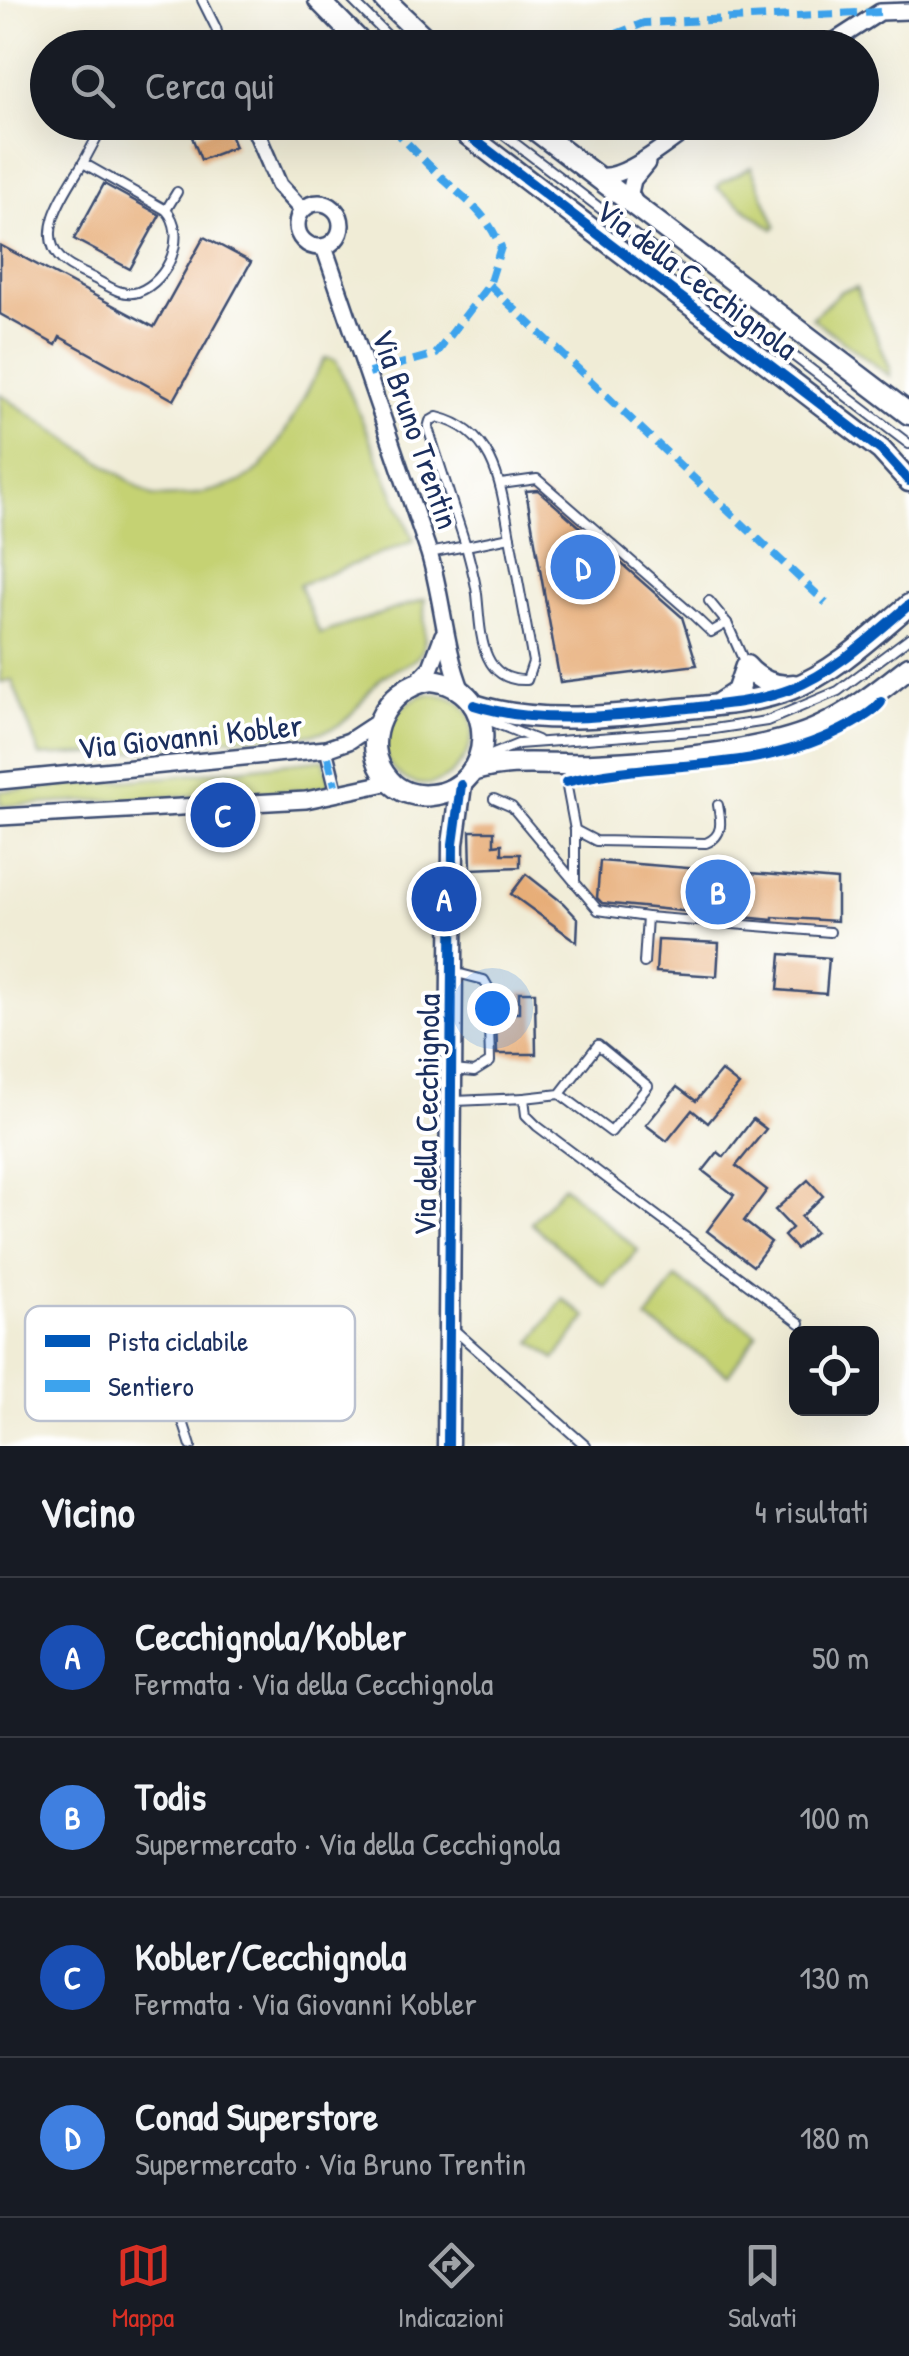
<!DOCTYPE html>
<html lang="it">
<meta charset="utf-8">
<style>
body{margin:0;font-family:"Patrick Hand",sans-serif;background:#20242c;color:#f1f3f6}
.controls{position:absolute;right:30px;bottom:30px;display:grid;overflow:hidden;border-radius:15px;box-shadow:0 10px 40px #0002}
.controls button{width:90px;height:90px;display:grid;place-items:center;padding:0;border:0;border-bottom:2px solid #363941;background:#171b24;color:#f1f3f6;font:50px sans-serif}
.you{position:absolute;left:492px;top:1008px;width:35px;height:35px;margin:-25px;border:8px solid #fff;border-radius:50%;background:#1a73e8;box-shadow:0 0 0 15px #1a73e833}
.badge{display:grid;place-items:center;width:65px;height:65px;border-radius:50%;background:#d93025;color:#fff;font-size:32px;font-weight:700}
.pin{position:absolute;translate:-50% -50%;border:5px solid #fff;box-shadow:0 2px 10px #0006}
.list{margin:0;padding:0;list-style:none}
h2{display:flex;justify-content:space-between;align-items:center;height:130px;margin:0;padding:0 40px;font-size:42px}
h2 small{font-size:32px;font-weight:400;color:#9ea1a6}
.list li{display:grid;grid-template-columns:65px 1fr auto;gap:30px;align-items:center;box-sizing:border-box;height:160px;padding:0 40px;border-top:2px solid #363941}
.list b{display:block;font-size:38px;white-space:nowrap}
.list p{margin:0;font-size:32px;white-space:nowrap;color:#9ea1a6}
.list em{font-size:32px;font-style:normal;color:#9ea1a6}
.icon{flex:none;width:55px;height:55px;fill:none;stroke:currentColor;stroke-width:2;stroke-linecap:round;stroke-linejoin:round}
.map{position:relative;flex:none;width:909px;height:1446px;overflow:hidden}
.search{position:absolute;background:#171b24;box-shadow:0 10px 40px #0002;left:30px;right:30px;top:30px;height:110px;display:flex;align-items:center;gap:25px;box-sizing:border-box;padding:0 35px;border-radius:55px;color:#9ea1a6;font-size:38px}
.sheet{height:770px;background:#171b24}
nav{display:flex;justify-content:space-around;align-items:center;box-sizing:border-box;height:140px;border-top:2px solid #363941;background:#171b24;font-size:28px;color:#9ea1a6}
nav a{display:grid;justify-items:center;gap:5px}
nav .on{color:#d93025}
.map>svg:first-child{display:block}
.green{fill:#c5d273;stroke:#708068;stroke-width:2.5}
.building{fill:#e6aa73}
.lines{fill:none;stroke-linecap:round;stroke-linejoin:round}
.service-casing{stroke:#3b4b70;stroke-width:12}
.pedestrian-casing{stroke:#3b4b70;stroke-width:16}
.minor-casing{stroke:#3b4b70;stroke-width:20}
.tertiary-casing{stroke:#3b4b70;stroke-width:25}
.service{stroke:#fff;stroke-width:8}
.pedestrian{stroke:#fff;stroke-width:11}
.minor{stroke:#fff;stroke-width:15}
.tertiary{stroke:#fff;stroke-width:20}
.quiet{stroke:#3da3ed;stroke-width:8;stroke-dasharray:15 8;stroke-linecap:butt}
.cycleway-casing{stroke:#fff;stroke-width:16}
.cycleway{stroke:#0057b8;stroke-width:10}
.labels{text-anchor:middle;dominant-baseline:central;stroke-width:8;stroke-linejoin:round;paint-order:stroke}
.street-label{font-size:32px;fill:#1b2f5e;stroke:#fff}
.key{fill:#fff;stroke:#bbc1cf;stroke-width:2.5}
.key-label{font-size:28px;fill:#1b2f5e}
</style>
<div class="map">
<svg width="909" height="1446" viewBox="0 0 909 1446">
<rect width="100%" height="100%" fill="#fff"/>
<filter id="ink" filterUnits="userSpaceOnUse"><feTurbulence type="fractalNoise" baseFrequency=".01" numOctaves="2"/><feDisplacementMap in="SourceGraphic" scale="20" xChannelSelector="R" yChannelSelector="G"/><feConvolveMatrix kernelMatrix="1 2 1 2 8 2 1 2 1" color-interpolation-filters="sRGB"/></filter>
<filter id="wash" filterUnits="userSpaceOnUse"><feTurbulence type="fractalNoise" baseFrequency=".0048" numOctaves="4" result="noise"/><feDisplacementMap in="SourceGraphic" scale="40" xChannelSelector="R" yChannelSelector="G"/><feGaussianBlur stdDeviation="2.25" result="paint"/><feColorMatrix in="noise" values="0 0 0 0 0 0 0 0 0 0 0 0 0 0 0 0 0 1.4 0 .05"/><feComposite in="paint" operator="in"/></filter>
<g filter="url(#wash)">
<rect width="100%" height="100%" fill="#f0ecd6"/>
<g class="green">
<path d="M751 167 776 226 773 229 717 188 721 183Z"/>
<path d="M856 287 890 368V376L812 318 841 291Z"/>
<path d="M325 358 336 360 414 541 299 585 320 634 425 599C422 616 428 640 422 651 414 665 396 667 384 676 368 689 359 709 343 722 319 742 260 735 231 738 203 741 175 748 147 751 111 754 75 754 40 756L12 680 0 682V394L152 496C183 498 241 491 262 466 284 440 307 389 325 358Z"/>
<path d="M426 694C520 694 451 826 395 771 367 743 396 703 426 694Z"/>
<path d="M324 759 331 786 304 790 0 806V791L166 777Z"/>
<path d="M563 1186 638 1250 605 1287 531 1223Z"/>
<path d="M676 1278 757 1334 728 1375 647 1319Z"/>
<path d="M563 1299 587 1317 555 1359 532 1342Z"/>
</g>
<g id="blocks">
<g class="building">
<path d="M226 124 235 147 201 160 192 137Z"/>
<path d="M104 184 160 215 130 269 74 239Z"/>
<path d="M204 237 251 262 174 400 60 337 56 345 0 314V245L154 327Z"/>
<path d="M538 490 682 617 697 665 560 682 526 491Z"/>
<path d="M470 831H494V845L502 844V854H520V867L471 869Z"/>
<path d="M600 861 837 880V921L773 917V920L602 903 597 898Z"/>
<path d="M526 874 563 903 578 919 577 942 511 894Z"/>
<path d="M658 940 719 943 717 976 656 972Z"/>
<path d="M781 954 829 958 826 994 778 990Z"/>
<path d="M519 992H535L536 1054H497L496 1013H519Z"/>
<path d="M721 1071 739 1085 708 1123 692 1110 667 1141 646 1125 677 1087 696 1101Z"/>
<path d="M753 1119 766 1129 736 1166 767 1190 744 1221 771 1242 753 1266 707 1231 734 1195 703 1171 718 1152 724 1157Z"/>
<path d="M808 1180 823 1196 801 1217 815 1232 796 1249 784 1236 792 1228 775 1210Z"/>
</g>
</g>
</g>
<g filter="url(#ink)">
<use href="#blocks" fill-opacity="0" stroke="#3b4b70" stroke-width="2.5"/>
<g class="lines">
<defs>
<g id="service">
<path d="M202 0 216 28 221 48"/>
<path d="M352 0 400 48"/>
<path d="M180 48 195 43 205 48"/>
<path d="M105 122 83 163 166 210 177 192"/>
<path d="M487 122 909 444"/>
<path d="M83 163C68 188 33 233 62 260 70 269 85 273 95 279 108 286 123 297 138 292 169 281 188 234 166 210"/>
<path d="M437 417C496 431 501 487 510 537L466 546 428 428 430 421Z"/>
<path d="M501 484 537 479 692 614 711 632 727 623"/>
<path d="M429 553 466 546C470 562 475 578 477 594 481 628 478 682 527 680L533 662 510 537"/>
<path d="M709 601 727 623 746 666"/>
<path d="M485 719 537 740"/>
<path d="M481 759 518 744 707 730 767 721 838 691 909 638"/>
<path d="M566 782 575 830 596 841 706 843C724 836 721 821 718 805"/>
<path d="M494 799 512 807 598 910 647 917 830 932"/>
<path d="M575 883V830"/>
<path d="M644 963 647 917"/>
<path d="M453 1070 474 1072 490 1062 488 987 484 980 453 972"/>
<path d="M524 1098 560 1094 598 1045 648 1086 611 1132 560 1094"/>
<path d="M455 1101 524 1098 526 1115 537 1126 800 1323"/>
<path d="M451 1327 586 1446"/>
<path d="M150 1361 179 1409 191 1446"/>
</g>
<path id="pedestrian" d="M328 757 335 785"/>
<g id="minor">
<path d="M824 48 880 12 909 11"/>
<path d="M252 122 279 185 302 210"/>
<path d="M594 174C620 187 674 136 698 122"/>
<circle cx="319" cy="225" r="22"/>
<path d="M637 207 630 193 633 180 647 163"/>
<path d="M324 247 429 553C443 599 444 646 462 691"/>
<path d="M415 684 431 667 443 635"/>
<path d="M0 781 326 749 349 741 378 722"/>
<path d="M0 817 306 800 391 782"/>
</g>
<g id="tertiary">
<path d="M319 0 366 48"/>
<path d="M385 0 435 48"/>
<path d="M451 122 881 450 909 481"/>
<path d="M525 122 909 414"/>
<path d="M431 680C502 687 497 789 431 795 415 797 399 792 389 780 356 743 386 686 431 680Z"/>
<path d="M720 703 737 692 746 666C758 680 776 688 793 685"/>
<path d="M474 705C540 726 611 716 679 709 717 705 755 703 791 689 836 671 872 636 909 605"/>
<path d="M472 771C513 758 552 766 594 764 658 761 763 754 820 727 853 712 881 689 909 667"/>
<path d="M448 1446 453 844 461 785"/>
</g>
</defs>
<use href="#service" class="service-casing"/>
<use href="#pedestrian" class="pedestrian-casing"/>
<use href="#minor" class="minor-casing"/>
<use href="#tertiary" class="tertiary-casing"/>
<use href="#service" class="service"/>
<use href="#pedestrian" class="pedestrian"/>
<use href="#minor" class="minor"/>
<use href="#tertiary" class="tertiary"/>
<g class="quiet">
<path d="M593 43 644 23 880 12"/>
<path d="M489 285 826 603"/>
<path d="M369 373 436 354 489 285 501 247C483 208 467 202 438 174 420 157 404 139 386 122"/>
<path d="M328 757 335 785"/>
</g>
<defs>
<g id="cycleway">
<path d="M451 122 881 450 909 481"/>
<path d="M474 705C540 726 611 716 679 709 717 705 755 703 791 689 836 671 872 636 909 605"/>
<path d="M566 782C665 757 758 777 852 724 862 718 876 710 881 702"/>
<path d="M448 1446 453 844 461 785"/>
</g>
</defs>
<use href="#cycleway" class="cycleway-casing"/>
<use href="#cycleway" class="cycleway"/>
</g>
</g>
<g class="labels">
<g class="street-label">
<text transform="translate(697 279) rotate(37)">Via della Cecchignola</text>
<text transform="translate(416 429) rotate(71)">Via Bruno Trentin</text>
<text transform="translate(190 736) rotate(-6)">Via Giovanni Kobler</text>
<text transform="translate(426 1115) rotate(-89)">Via della Cecchignola</text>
</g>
</g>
<rect x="25" y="1306" width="330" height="115" rx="15" class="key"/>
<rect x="45" y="1335" width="45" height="12" fill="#0057b8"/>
<rect x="45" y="1380" width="45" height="12" fill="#3da3ed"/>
<g class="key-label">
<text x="108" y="1351">Pista ciclabile</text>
<text x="108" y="1396">Sentiero</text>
</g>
</svg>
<div class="controls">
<button><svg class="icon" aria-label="locate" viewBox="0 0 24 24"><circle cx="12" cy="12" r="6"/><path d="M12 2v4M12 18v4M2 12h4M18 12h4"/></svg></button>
</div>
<div class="you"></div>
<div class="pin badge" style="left:444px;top:899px;background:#1a4fb4">A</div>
<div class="pin badge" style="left:718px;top:892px;background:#3f7fe0">B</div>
<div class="pin badge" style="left:223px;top:815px;background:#1a4fb4">C</div>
<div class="pin badge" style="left:583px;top:567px;background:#3f7fe0">D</div>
<div class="search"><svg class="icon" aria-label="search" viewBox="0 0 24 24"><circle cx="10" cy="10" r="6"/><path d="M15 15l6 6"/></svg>Cerca qui</div>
</div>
<section class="sheet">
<h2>Vicino<small>4 risultati</small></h2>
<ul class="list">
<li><span class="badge" style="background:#1a4fb4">A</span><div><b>Cecchignola/Kobler</b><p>Fermata · Via della Cecchignola</p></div><em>50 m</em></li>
<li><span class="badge" style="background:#3f7fe0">B</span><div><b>Todis</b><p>Supermercato · Via della Cecchignola</p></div><em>100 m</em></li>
<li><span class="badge" style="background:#1a4fb4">C</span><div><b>Kobler/Cecchignola</b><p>Fermata · Via Giovanni Kobler</p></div><em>130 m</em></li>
<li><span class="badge" style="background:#3f7fe0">D</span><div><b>Conad Superstore</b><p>Supermercato · Via Bruno Trentin</p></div><em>180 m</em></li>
</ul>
</section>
<nav>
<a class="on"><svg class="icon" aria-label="map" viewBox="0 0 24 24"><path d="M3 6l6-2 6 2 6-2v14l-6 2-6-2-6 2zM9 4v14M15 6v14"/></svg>Mappa</a>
<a><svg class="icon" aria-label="directions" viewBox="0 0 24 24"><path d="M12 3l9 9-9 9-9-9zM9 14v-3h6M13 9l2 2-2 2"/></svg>Indicazioni</a>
<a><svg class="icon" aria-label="saved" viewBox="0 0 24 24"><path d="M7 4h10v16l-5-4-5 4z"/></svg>Salvati</a>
</nav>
